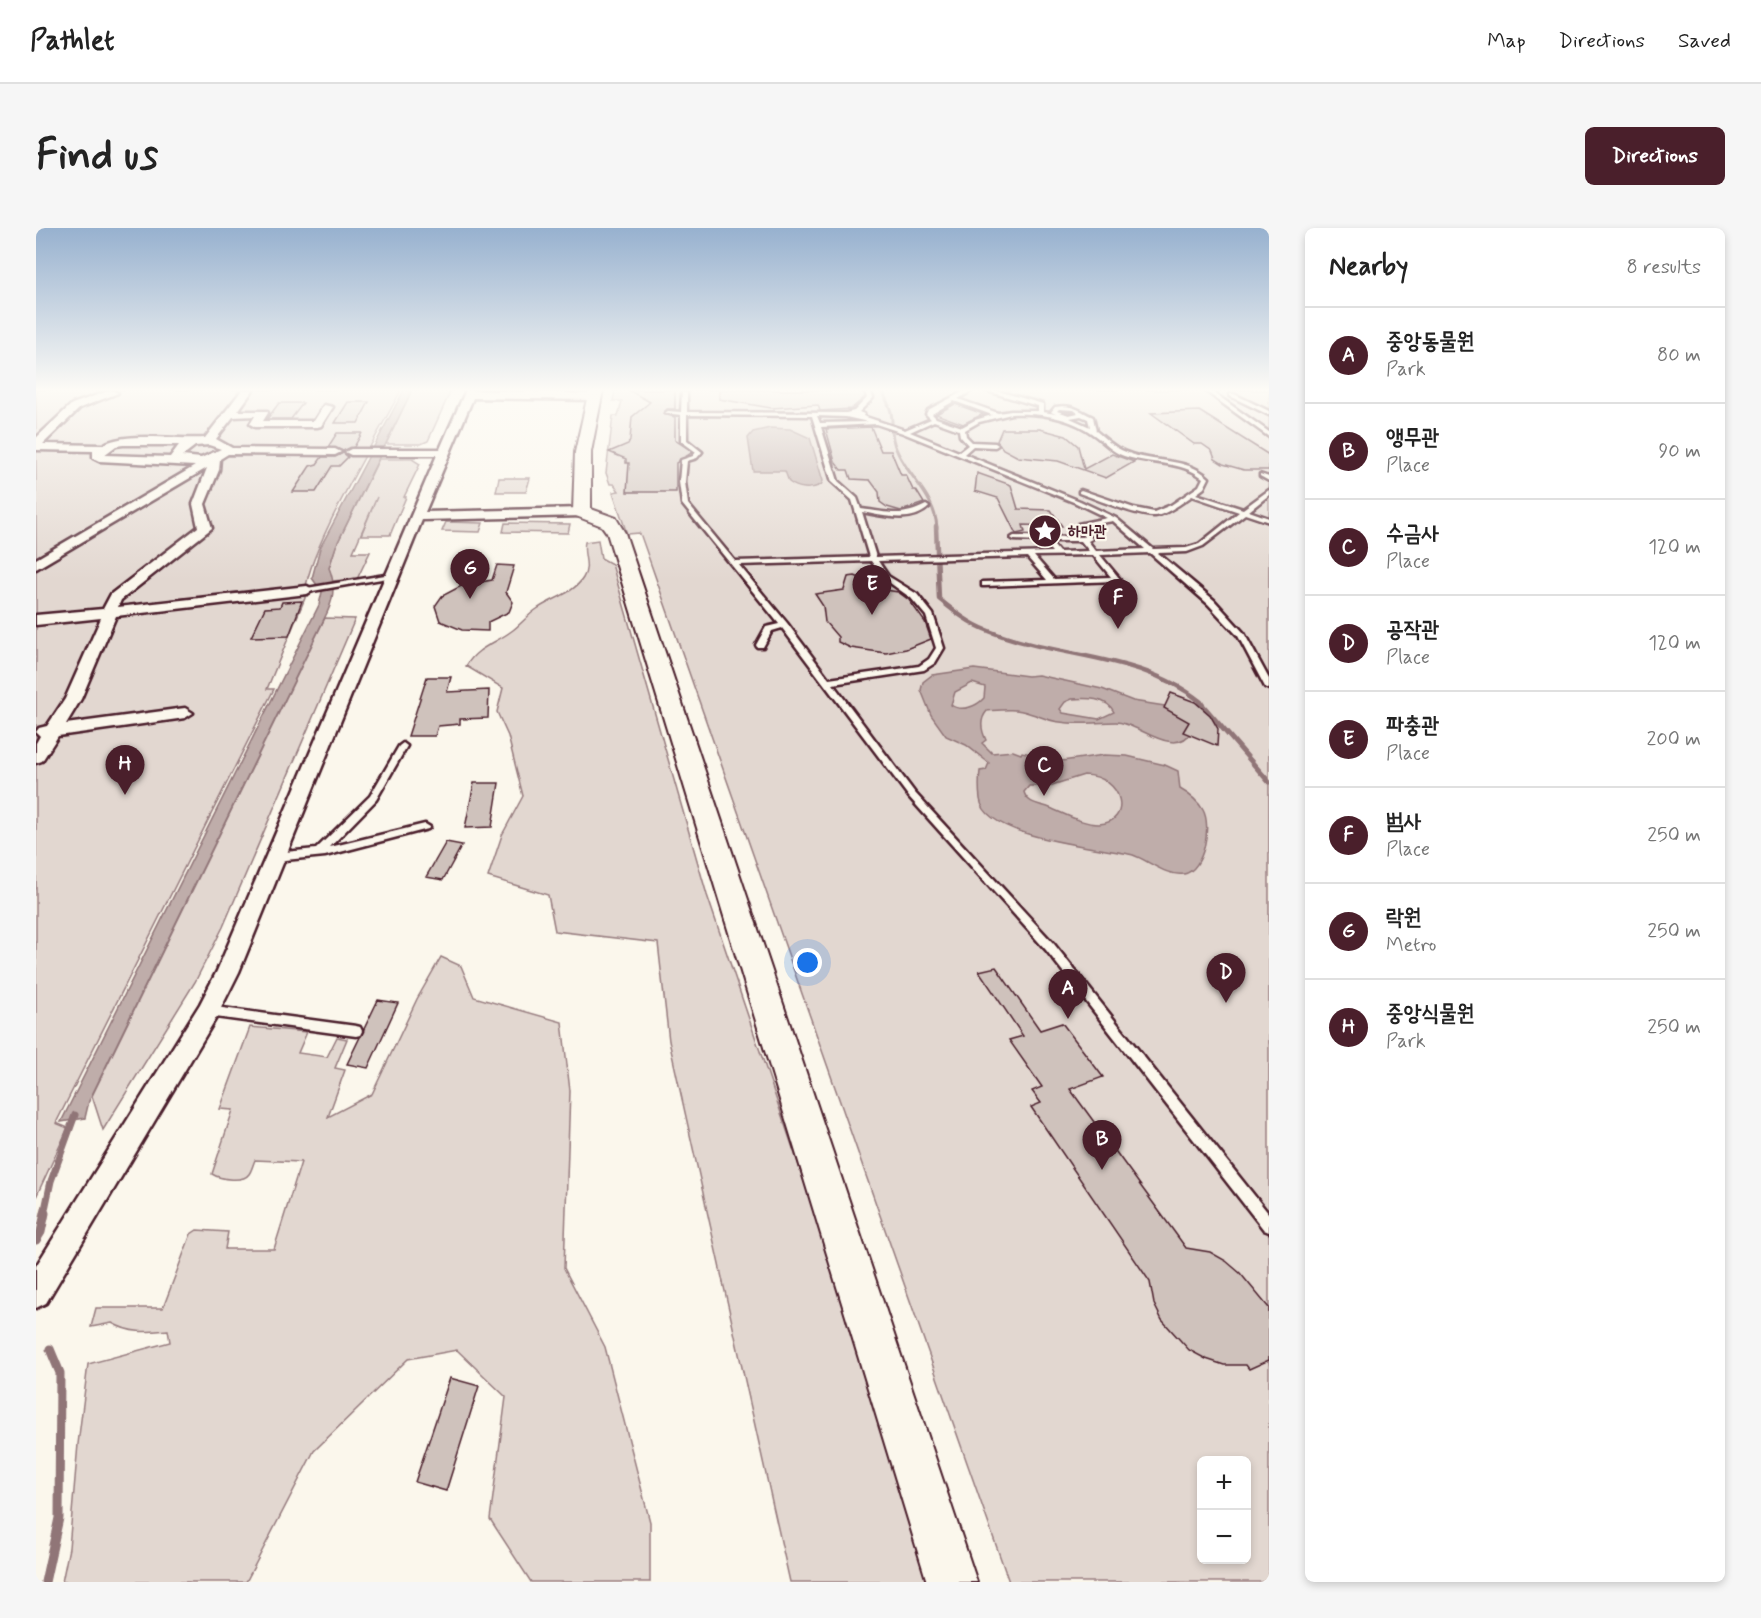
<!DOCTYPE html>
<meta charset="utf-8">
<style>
body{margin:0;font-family:Mynerve,"Poor Story",sans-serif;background:#f6f6f6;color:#222}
.controls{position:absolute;right:18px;bottom:18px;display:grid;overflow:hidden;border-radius:9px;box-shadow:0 3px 9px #0003}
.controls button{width:54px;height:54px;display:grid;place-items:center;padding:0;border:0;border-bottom:2px solid #e0e0e0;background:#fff;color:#222;font:30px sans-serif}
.you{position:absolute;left:772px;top:735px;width:21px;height:21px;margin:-15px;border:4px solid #fff;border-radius:50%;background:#1a73e8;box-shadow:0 0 0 9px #1a73e833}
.badge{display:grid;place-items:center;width:39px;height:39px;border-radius:50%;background:#4a1f2b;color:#fff;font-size:20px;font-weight:700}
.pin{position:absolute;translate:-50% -50px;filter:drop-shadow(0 2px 3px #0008)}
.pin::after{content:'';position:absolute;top:32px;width:21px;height:18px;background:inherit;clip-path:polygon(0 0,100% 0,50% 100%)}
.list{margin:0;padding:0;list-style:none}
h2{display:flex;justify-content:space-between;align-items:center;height:78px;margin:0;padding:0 24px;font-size:26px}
h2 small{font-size:20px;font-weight:400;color:#767676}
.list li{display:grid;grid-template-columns:39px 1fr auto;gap:18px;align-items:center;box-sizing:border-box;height:96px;padding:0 24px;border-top:2px solid #e0e0e0}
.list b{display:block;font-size:22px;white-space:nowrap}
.list p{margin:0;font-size:20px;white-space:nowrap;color:#767676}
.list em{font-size:20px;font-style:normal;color:#767676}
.map{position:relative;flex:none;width:1233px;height:1354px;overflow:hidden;border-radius:9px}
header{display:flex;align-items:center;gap:36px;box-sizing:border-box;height:84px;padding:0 30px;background:#fff;border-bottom:2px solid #e0e0e0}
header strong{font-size:28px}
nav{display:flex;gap:33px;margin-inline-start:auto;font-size:21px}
.intro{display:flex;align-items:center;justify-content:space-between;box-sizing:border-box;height:144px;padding:0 36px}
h1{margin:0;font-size:42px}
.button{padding:15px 27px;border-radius:9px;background:#4a1f2b;color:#fff;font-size:21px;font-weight:700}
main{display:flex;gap:36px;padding:0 36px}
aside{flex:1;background:#fff;border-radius:9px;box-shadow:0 3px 9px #0003}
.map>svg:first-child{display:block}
.green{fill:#e2d7d0;stroke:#967b7e;stroke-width:1.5;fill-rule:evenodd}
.water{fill:#bfadaa;stroke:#907477;stroke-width:1.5;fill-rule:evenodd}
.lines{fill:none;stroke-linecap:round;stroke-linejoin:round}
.stream-far4{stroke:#907477;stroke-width:3}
.stream-far3{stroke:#907477;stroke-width:4.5}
.stream-far2{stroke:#907477;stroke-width:5}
.stream-far1{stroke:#907477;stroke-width:7}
.stream{stroke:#907477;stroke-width:9}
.building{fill:#cfc2bc;stroke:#4a1f2b;stroke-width:1.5}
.lane-casing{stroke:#4a1f2b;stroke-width:5}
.street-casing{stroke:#4a1f2b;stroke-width:5}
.secondary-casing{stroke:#4a1f2b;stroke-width:4}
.lane{fill:#fbf7ec;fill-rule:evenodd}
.street{fill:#fbf7ec;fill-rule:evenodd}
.secondary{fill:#fbf7ec;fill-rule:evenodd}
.labels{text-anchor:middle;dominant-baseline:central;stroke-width:4.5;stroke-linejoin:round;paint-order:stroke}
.far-poi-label{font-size:16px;font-weight:bold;fill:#4a1f2b;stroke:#fbf7ec;text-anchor:start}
</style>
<header>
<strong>Pathlet</strong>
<nav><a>Map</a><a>Directions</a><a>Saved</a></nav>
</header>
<div class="intro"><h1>Find us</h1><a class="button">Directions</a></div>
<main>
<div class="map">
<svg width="1233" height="1354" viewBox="0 0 1233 1354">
<rect width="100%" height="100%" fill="#fbf7ec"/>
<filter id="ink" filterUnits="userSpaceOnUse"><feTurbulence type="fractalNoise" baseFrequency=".0167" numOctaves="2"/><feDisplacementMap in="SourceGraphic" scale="12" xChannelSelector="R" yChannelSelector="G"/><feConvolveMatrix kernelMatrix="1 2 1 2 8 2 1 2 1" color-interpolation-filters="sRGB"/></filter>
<g filter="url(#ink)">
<g class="green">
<path d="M0 162H365C343 206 267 328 269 370L231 461H238L20 895 32 900 0 969Z"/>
<path d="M376 162H415L392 213 385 216H350Z"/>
<path d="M579 162H1233V1354H973L605 308 603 305 591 306 577 264 583 263 578 256H574L570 245 577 188H582L586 173H577ZM1166 1232H1210V1332H1166Z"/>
<path d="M343 231H376L384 236 368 269H370L354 307H325L341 269 317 324H334L321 351 296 353 293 340 300 318Z"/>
<path d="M463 250H494L490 264H460Z"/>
<path d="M410 294 447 295 444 304 406 303Z"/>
<path d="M469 295 534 296 532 305 467 304Z"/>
<path d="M562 312 565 330 576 336 671 667 802 1053 893 1354H754L633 813 622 715 519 703 512 667 452 649 466 607 487 568 472 508 461 484 467 460 430 438C442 418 459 416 477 402 485 396 492 387 501 381 515 371 538 365 547 350 555 337 546 327 549 314Z"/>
<path d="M289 390 319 391 187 699 159 754 67 902 56 868Z"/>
<path d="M405 729 425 738 438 769 526 794 534 863 528 1040 569 1119 614 1294V1354H495L454 1291 470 1169 421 1122 372 1131 278 1223 210 1354H26L33 1320 42 1216 52 1136 134 1114 132 1102C111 1104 95 1106 76 1095L55 1099 60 1080H127L155 1006 161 1002 192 1004 189 1021H238L265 934 219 932C217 936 216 942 213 946 207 955 184 951 176 946L197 882 184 881 214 799 271 804 262 825 291 829 301 809 311 811 299 840 309 842 292 889 336 866 381 771Z"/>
</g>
<g class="water">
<path d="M368 162H376L300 318 293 340C299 354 298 370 291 385L53 873 49 890 25 894 283 377 286 364 276 350 284 320Z"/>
<path d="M734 200 754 201 774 210 787 253 785 257C774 262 762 261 753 254L749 243H717L712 210 717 204Z"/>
<path d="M938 441 992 448 1002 447 1066 461 1097 473 1135 479 1153 494 1156 503C1139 532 1101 494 1080 494 1061 494 1043 497 1024 494 1012 493 1004 488 993 485 980 480 965 482 951 483 943 492 945 502 950 512L946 515 956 525 977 523 985 526 986 524 1026 533 1068 527 1091 528 1129 537 1142 543 1144 561C1153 566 1162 573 1167 582 1176 598 1168 642 1148 646 1131 649 1112 632 1097 627 1065 619 949 611 944 571 943 563 943 551 944 543L950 542 953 535 930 517 910 508 895 487 885 462 887 454 896 447ZM936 455 949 459 948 470C940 479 925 484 915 477L919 464ZM1036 471C1050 470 1071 469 1078 484L1063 491 1027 485 1024 481 1029 474ZM1048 547C1089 548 1096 595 1063 596 1046 596 1029 586 1014 580 1004 576 991 576 988 564L993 558H1013Z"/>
</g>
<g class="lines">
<path class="stream-far4" d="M846 162C849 169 853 177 855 184 858 200 853 208 862 225 875 252 899 268 901 300"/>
<path class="stream-far3" d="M900 298 903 371C919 384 934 396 953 403 1022 431 1105 425 1165 474"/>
<path class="stream-far2" d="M1163 473 1233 554"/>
<path class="stream-far1" d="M8 986 15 953 39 887"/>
<g class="stream">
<path d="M0 1012 5 1004 9 985"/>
<path d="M9 1354 23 1290 24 1145 14 1121"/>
</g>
</g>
<g class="building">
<path d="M592 162H639V181H631L627 186 639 189V212L657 224 640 235V264H591L593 235H590V231L573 224 592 216 594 212 596 189 614 174Z"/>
<path d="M683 162H827L829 169 815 181 784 183 782 177 735 180 683 171Z"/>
<path d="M312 174H333L322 195H299Z"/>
<path d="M243 175H267L255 191H231Z"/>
<path d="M919 176 947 186 927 196 900 186Z"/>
<path d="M1163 183 1233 227V242H1208L1187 236 1179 231 1176 223 1166 216H1158L1115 185Z"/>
<path d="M835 199 845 223H855L865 247H870L877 262H880L888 275 865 283 851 279 844 274 843 264 834 252 815 251 812 242H805L799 234 790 201Z"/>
<path d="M966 201H1004L1030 208 1042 218 1048 241 1076 226 1098 234 1070 250 1022 233 982 229 967 221 961 213Z"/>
<path d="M301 205H326L318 219 307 223 292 219Z"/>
<path d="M307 225 312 229 303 238H296L280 264H257L274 238 281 236 286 229H299Z"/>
<path d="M941 245 975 257 982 281 1015 282 1026 298 987 297 989 304 980 306 962 270 939 263Z"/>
<path d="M461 337 478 338 470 364 477 374 473 384 452 394V403L426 402 404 393 399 378 406 368 427 357 456 352Z"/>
<path d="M819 348 831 353 838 360 862 364 873 372 889 394 895 411 870 421 850 425 815 420 802 414V409L789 394 787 378 779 366 808 362 812 349Z"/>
<path d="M266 373 253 408 215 409 229 380 244 379 246 374Z"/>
<path d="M391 449H415L411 464 453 462 452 490 424 491V496L402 498 399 508H372Z"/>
<path d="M1135 465 1159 474 1174 487 1182 501 1181 518 1147 504 1153 494 1128 480Z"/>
<path d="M438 555H463L456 599 429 600Z"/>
<path d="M410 614 426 617 407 652 390 649Z"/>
<path d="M960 739 1004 802 1026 795 1067 849 1034 861 1150 1020 1174 1024 1190 1033 1204 1045 1233 1080V1132L1213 1141 1210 1137H1188L1170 1131 1153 1122 1126 1092 1118 1076 1114 1054 995 879 1005 875 996 863 1006 859 973 812 987 808 943 743Z"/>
<path d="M342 772 362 775 332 840 311 836Z"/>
<path d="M414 1150 443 1158 410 1263 379 1254Z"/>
</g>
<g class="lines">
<defs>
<g id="lane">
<path d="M829 162H834L837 170 823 184 828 186 827 188 869 202 895 191 890 186 892 182 930 162H937L922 171 962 185 975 183H1002V178L948 162H958L1007 176V184L1020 186 1015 184 1019 179C1037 176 1042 182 1057 189L1060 203C1069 210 1078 220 1090 224 1117 236 1150 228 1173 250L1168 260 1160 266 1207 281 1233 262V267L1213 283 1233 290V294L1209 286 1167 318 1151 324 1122 325 1178 372 1208 405 1233 451V461L1229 459 1202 408 1172 376 1114 325 1064 327 1084 351 1080 353 949 358H946V354L1011 352 991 329 842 333 852 348 881 366 897 386 908 420 899 435 888 442 797 456 879 565 1018 716 1233 986V1004L1228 1002 1010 722 873 569 746 400 736 403 727 419H721L720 417 730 399 743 396 646 276 643 254 645 232 657 228 660 224 645 213V187L629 185 632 183 645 184 646 164 651 165V184L810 185 818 183 831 170ZM918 173 956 187 939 192 926 199 900 190 896 186ZM1023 181 1038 182 1042 185 1033 187 1021 183ZM975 186C1004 185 1034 189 1058 207 1068 214 1076 224 1088 228 1115 237 1144 232 1167 250L1163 258 1135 277 1118 284 1098 280 1045 262 1043 263V265C1061 271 1102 289 1119 288 1130 287 1147 274 1156 268L1203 284 1163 316 1150 320 1117 321 1080 290 1044 273 928 226 937 218 959 219 962 217 959 215 936 214 930 208 929 202 943 194ZM651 187 776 188 796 254 816 272 833 329 699 333 652 276 649 254 651 233 661 230 666 224 651 212ZM781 188 810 189 832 194 784 195ZM1045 188 1052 191 1054 199 1034 190ZM898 193 923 202 924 208 932 217 923 224 874 204ZM840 196 867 205 1040 275 1071 290 1042 296 1041 297 1048 309 978 308 975 310 978 312 1006 313 1016 324 840 329 826 284C848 288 876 296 893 279L890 277C865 290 852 284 825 281L821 270 802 253 785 199ZM1077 293 1109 321 1060 323 1052 313 1056 311 1048 298ZM1014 313H1045L1053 323 1023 324ZM1057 327 1075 349 1018 351 998 328ZM835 333 847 350 875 370 890 388 900 420 893 431 883 438 793 451 751 395 703 337Z"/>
<path d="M1168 162H1174L1233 204V209Z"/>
<path d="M1194 166H1198L1233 183V187L1194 168Z"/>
<path d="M1224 246 1233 249V253L1224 248Z"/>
<path d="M355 346 359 348 357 349 271 364 267 362 271 360Z"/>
<path d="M367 515 371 518 340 572 294 619 389 596 394 599 392 601 289 628 239 633 235 632 234 629 239 625 280 621 334 568 363 518Z"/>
<path d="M172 778 320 798 324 799 326 803 324 807 320 808 172 788 168 786 166 783 168 780Z"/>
</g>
<g id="street">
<path d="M75 162 82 165 44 180 7 216 67 217C87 203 144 212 169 210L206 162H217L202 183H231L232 185 227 193H278L288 177 297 179 285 198 281 199H219L214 196 219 188 197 189 180 211 196 220 299 221 305 224 299 227 192 226 184 231 183 242 169 276 176 300 85 372 82 379 271 358 278 362 271 366 80 388 45 471 30 496 149 480 157 485 149 490 22 508 6 533 0 535V515L4 508 0 504 3 500 11 498 29 471 65 390 0 397V387L67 381 75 366 162 299 157 276 171 240 0 341V331L159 238 63 233 57 230V223L0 222V210L36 176ZM87 217H143L134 229 68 227 80 218ZM173 217 185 221 165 230 146 228 159 218Z"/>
<path d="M430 162 557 166 562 169 557 172 437 170 389 284 546 280 552 284 546 288 386 292 203 744 180 790 10 1075 0 1080V1038L164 776 181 743 401 227H315L309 224 315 221H404Z"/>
</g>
<path id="secondary" d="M553 162H567L555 224V281L580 290 589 305 941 1354H891L571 305 566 298 540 288 537 284 539 224Z"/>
</defs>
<use href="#lane" class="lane-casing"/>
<use href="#street" class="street-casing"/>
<use href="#secondary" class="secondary-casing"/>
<use href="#lane" class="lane"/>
<use href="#street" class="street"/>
<use href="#secondary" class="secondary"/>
</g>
</g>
<linearGradient id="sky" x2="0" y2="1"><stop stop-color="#97b1cf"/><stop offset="0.46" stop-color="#fdfbf6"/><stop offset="1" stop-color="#fdfbf6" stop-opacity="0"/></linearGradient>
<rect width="1233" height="352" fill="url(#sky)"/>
<defs>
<symbol id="sight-disc" viewBox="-11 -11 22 22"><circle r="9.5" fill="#4a1f2b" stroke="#fbf7ec"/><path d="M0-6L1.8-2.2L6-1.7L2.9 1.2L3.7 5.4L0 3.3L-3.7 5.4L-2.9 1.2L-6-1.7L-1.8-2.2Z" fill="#fff"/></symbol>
</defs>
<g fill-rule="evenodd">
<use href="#sight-disc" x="990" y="284" width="38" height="38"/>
</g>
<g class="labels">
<g class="far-poi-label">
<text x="1032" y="303">하마관</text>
</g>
</g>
</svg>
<div class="controls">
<button>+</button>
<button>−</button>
</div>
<div class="you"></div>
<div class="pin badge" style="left:1032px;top:791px">A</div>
<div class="pin badge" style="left:1066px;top:942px">B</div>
<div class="pin badge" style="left:1008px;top:568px">C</div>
<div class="pin badge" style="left:1190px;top:775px">D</div>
<div class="pin badge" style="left:836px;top:387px">E</div>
<div class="pin badge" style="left:1082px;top:401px">F</div>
<div class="pin badge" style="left:434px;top:371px">G</div>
<div class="pin badge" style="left:89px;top:567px">H</div>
</div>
<aside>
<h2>Nearby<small>8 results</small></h2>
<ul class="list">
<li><span class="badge">A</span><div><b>중앙동물원</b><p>Park</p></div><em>80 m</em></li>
<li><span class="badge">B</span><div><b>앵무관</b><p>Place</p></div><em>90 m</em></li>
<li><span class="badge">C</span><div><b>수금사</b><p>Place</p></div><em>120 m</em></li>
<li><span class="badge">D</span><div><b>공작관</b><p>Place</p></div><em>120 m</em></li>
<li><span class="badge">E</span><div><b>파충관</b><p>Place</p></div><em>200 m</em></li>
<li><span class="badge">F</span><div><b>범사</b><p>Place</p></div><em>250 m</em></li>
<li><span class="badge">G</span><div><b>락원</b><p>Metro</p></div><em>250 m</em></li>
<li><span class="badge">H</span><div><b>중앙식물원</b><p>Park</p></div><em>250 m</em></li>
</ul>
</aside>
</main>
